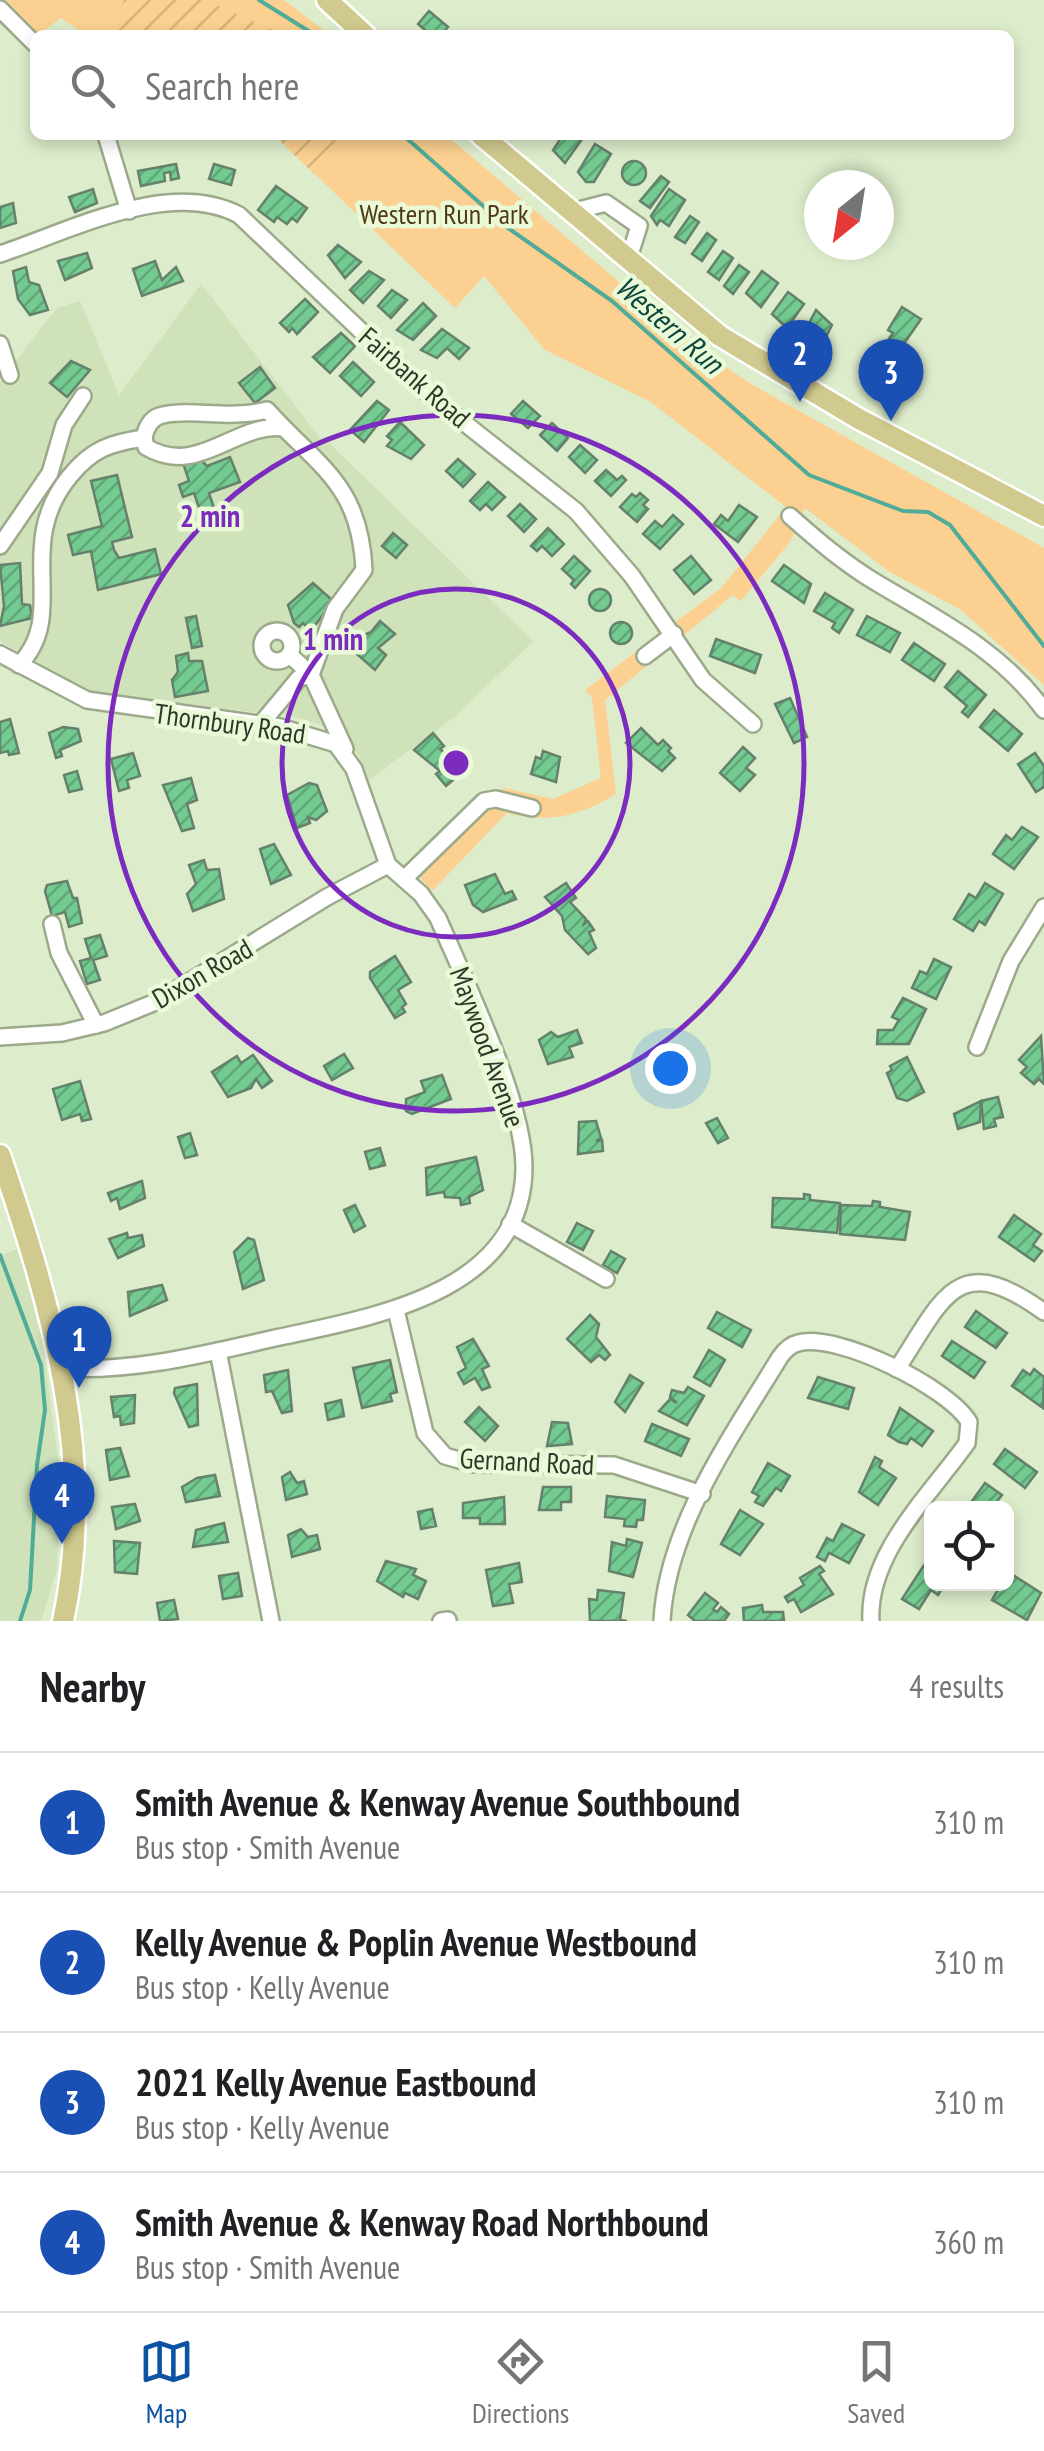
<!DOCTYPE html>
<meta charset="utf-8">
<style>
body{margin:0;font-family:"PT Sans Narrow",sans-serif;background:#f6f6f6;color:#202124}
.controls{position:absolute;right:30px;bottom:30px;display:grid;overflow:hidden;border-radius:15px;box-shadow:0 5px 15px #0003}
.controls button{width:90px;height:90px;display:grid;place-items:center;padding:0;border:0;border-bottom:2px solid #e0e0e0;background:#fff;color:#202124;font:50px sans-serif}
.compass{position:absolute;left:804px;top:170px;width:90px;height:90px;border-radius:50%;background:#fff;box-shadow:0 5px 15px #0003;rotate:210deg}
.you{position:absolute;left:670px;top:1068px;width:35px;height:35px;margin:-25px;border:8px solid #fff;border-radius:50%;background:#1a73e8;box-shadow:0 0 0 15px #1a73e833}
.badge{display:grid;place-items:center;width:65px;height:65px;border-radius:50%;background:#0d53a3;color:#fff;font-size:32px;font-weight:700}
.pin{position:absolute;translate:-50% -82px;filter:drop-shadow(0 2px 5px #0008)}
.pin::after{content:'';position:absolute;top:52px;width:35px;height:30px;background:inherit;clip-path:polygon(0 0,100% 0,50% 100%)}
.list{margin:0;padding:0;list-style:none}
h2{display:flex;justify-content:space-between;align-items:center;height:130px;margin:0;padding:0 40px;font-size:42px}
h2 small{font-size:32px;font-weight:400;color:#757577}
.list li{display:grid;grid-template-columns:65px 1fr auto;gap:30px;align-items:center;box-sizing:border-box;height:140px;padding:0 40px;border-top:2px solid #e0e0e0}
.list b{display:block;font-size:38px;white-space:nowrap}
.list p{margin:0;font-size:32px;white-space:nowrap;color:#757577}
.list em{font-size:32px;font-style:normal;color:#757577}
.icon{flex:none;width:55px;height:55px;fill:none;stroke:currentColor;stroke-width:2;stroke-linecap:round;stroke-linejoin:round}
.map{position:relative;flex:none;width:1044px;height:1621px;overflow:hidden}
.search{position:absolute;background:#fff;box-shadow:0 5px 15px #0003;left:30px;right:30px;top:30px;height:110px;display:flex;align-items:center;gap:25px;box-sizing:border-box;padding:0 35px;border-radius:15px;color:#757577;font-size:38px}
.sheet{height:690px;background:#fff}
nav{display:flex;justify-content:space-around;align-items:center;box-sizing:border-box;height:140px;border-top:2px solid #e0e0e0;background:#fff;font-size:28px;color:#757577}
nav a{display:grid;justify-items:center;gap:5px}
nav .on{color:#0d53a3}
.map>svg:first-child{display:block}
.built{fill:#cfe2ba}
.green{fill:#fbd090}
.garden{fill:url(#garden-furrows)}
.lines{fill:none;stroke-linecap:round;stroke-linejoin:round}
.stream{stroke:#50ac98;stroke-width:4}
.building{fill:url(#building-hatch);stroke:#64816c;stroke-width:2.5}
.minor-casing{stroke:#9caa8b;stroke-width:20}
.major-casing{stroke:#fff;stroke-width:25}
.minor{stroke:#fff;stroke-width:15}
.major{stroke:#d1ca8e;stroke-width:20}
.ring{fill:none;stroke:#7b2cbf;stroke-width:5}
.labels{text-anchor:middle;dominant-baseline:central;stroke-width:9;stroke-linejoin:round;paint-order:stroke}
.park-label{font-size:28px;fill:#503a16;stroke:#eafad8}
.street-label{font-size:28px;fill:#303629;stroke:#eafad8}
.water-label{font-size:30px;font-style:italic;fill:#0c463d;stroke:#eafad8}
.centre{fill:#7b2cbf;stroke:#eafad8;stroke-width:5}
.ring-label{font-size:30px;text-anchor:middle;font-weight:bold;fill:#7b2cbf;stroke:#eafad8;stroke-width:9;stroke-linejoin:round;paint-order:stroke}
</style>
<div class="map">
<svg width="1044" height="1621" viewBox="0 0 1044 1621">
<defs>
<pattern id="garden-furrows" width="10" height="10" patternUnits="userSpaceOnUse" patternTransform="scale(2.5)"><rect width="10" height="10" fill="#fbd090"/><path d="M-1 1l2-2M0 10L10 0M9 11l2-2" fill="none" stroke="#d7b37c"/></pattern>
<pattern id="building-hatch" width="6" height="6" patternUnits="userSpaceOnUse" patternTransform="scale(2.5)"><rect width="6" height="6" fill="#74cb91"/><path d="M-1 1l2-2M0 6l6-6M5 7l2-2" fill="none" stroke="#60a676"/></pattern>
</defs>
<rect width="100%" height="100%" fill="#ddeccb"/>
<g class="built">
<path d="M201 284 325 444 328 442 533 641 457 715 369 780 358 754 326 727 293 716 95 696 0 641V381L57 308 80 301 119 395Z"/>
<path d="M17 1249 39 1318 60 1473 57 1569 41 1621H0V1256Z"/>
</g>
<g class="green">
<path d="M5 0H284L330 35H86L61 18 38 35Z"/>
<path d="M274 135H446L692 344 751 384 1044 548V685L961 610 890 572 805 508 790 542 741 601 733 595 605 700 616 794C577 817 551 823 507 813L432 891 419 876 504 788 553 799 601 778 592 698 585 690 721 588 786 507 651 402 545 350 484 276 455 308Z"/>
</g>
<g class="garden">
<path d="M124 0H205L284 35H110Z"/>
<path d="M274 135H346L314 174Z"/>
</g>
<g class="lines">
<g class="stream">
<path d="M259 0 315 35"/>
<path d="M403 135 508 228 612 301 809 475 903 511 928 512 950 525 1044 646"/>
<path d="M0 1255 41 1365 45 1410 37 1465 30 1590 20 1621"/>
</g>
</g>
<g class="building">
<path d="M429 11 448 27 441 35H431L418 24Z"/>
<path d="M563 135H585L565 163 553 150Z"/>
<path d="M595 144 611 154 594 182H586L578 172Z"/>
<circle cx="634" cy="173" r="12"/>
<path d="M176 164 179 178 171 180 170 172 164 173 165 181 141 186 138 171Z"/>
<path d="M214 164 235 170 231 185 209 179Z"/>
<path d="M661 176 669 182 650 208 640 201Z"/>
<path d="M276 186 307 208 297 222 292 218 287 224 277 217 274 222 258 210Z"/>
<path d="M93 189 97 203 75 212 69 197Z"/>
<path d="M669 189 685 200 669 226 660 220 657 225 651 216Z"/>
<path d="M13 203 16 223 0 228V207Z"/>
<path d="M690 216 699 222 685 243 675 237Z"/>
<path d="M707 233 716 240 702 261 692 254Z"/>
<path d="M338 245 361 262 345 278 328 255Z"/>
<path d="M723 251 733 258 719 280 708 272Z"/>
<path d="M87 253 92 268 65 280 58 261Z"/>
<path d="M155 261 162 280 176 267 183 281 142 296 133 269Z"/>
<path d="M739 265 749 272 733 294 724 286Z"/>
<path d="M26 267 29 282 39 285 48 310 30 315 18 299 13 271Z"/>
<path d="M369 271 384 280 363 303 350 290Z"/>
<path d="M762 271 778 283 761 307 746 293Z"/>
<path d="M392 290 407 300 391 318 378 306Z"/>
<path d="M788 292 804 304 787 328 772 314Z"/>
<path d="M305 299 318 312 297 334 292 328 289 332 280 323Z"/>
<path d="M423 303 436 316 413 340 397 330Z"/>
<path d="M902 307 921 319 901 348 888 340 893 333 888 330Z"/>
<path d="M816 310 832 325 819 350 800 340Z"/>
<path d="M442 329 469 348 459 359 447 348 437 358 421 350Z"/>
<path d="M341 333 355 346 330 373 313 357Z"/>
<path d="M71 361 90 370 67 397 50 383Z"/>
<path d="M353 362 374 382 361 396 340 376Z"/>
<path d="M260 367 275 388 255 403 239 383Z"/>
<path d="M377 401 389 410 364 442 350 430Z"/>
<path d="M523 401 540 416 528 428 511 414Z"/>
<path d="M400 422 424 445 411 459 387 446 392 440 387 436Z"/>
<path d="M552 423 568 438 557 451 540 435Z"/>
<path d="M580 445 597 460 585 473 569 457Z"/>
<path d="M230 457 240 482 209 493 214 508 201 513 194 493 183 497 179 485 189 481 183 463 201 460 207 466Z"/>
<path d="M458 459 475 474 463 487 446 471Z"/>
<path d="M606 470 617 480 622 476 626 480 611 496 595 481Z"/>
<path d="M117 475 132 537 112 542 114 550 119 558 155 549 161 574 98 590 91 551 73 555 68 535 102 526 91 481Z"/>
<path d="M488 482 505 497 492 510 486 504 480 510 470 501Z"/>
<path d="M640 493 648 500 643 505 648 509 637 522 620 507 632 494 636 497Z"/>
<path d="M520 504 536 519 524 532 508 516Z"/>
<path d="M739 505 757 517 738 542 714 524 721 515 728 521Z"/>
<path d="M673 515 683 524 660 549 643 534 655 521 662 527Z"/>
<path d="M548 528 564 544 552 556 542 546 537 551 531 546Z"/>
<path d="M393 533 407 545 396 558 382 546Z"/>
<path d="M574 556 590 571 575 588 571 584 574 580 562 569Z"/>
<path d="M691 556 711 580 694 594 674 570Z"/>
<path d="M20 563 22 604 30 605 32 618 0 626 4 606 0 565Z"/>
<path d="M784 565 811 584 804 603 772 581Z"/>
<path d="M313 583 333 601 311 631 303 623 299 627 294 623 288 605Z"/>
<circle cx="600" cy="600" r="11"/>
<path d="M825 593 853 610 839 633 832 628 835 623 814 611Z"/>
<path d="M196 616 202 646 192 648 186 618Z"/>
<path d="M867 616 900 633 890 652 857 635Z"/>
<path d="M380 621 395 634 378 648 386 655 375 670 350 648 353 640 371 632Z"/>
<circle cx="621" cy="633" r="11"/>
<path d="M716 639 761 655 755 673 710 656Z"/>
<path d="M914 643 945 664 934 681 902 660Z"/>
<path d="M188 653 189 661H202L208 691 175 697 172 680 178 672 176 656Z"/>
<path d="M958 671 986 695 968 717 962 712 967 706 945 687Z"/>
<path d="M790 698 807 737 794 743 775 704Z"/>
<path d="M994 710 1022 734 1008 751 980 727Z"/>
<path d="M10 719 19 753 9 755 8 751 0 753V722Z"/>
<path d="M63 727 78 729 81 741 60 750 62 756 56 758 49 733Z"/>
<path d="M641 728 658 745 663 740 671 748 668 751 675 758 662 771 626 743Z"/>
<path d="M433 733 444 746 440 749 465 770 446 786 436 774 440 771 414 750Z"/>
<path d="M743 747 755 758 746 768 755 775 740 791 720 773Z"/>
<path d="M543 751 560 757 556 782 531 774 536 757 541 759Z"/>
<path d="M133 753 140 776 127 780 129 788 119 791 111 759Z"/>
<path d="M1035 753 1044 766V787L1036 792 1018 764Z"/>
<path d="M77 771 82 789 69 792 64 775Z"/>
<path d="M191 778 197 800 187 804 194 828 182 831 163 785Z"/>
<path d="M309 783 317 785 327 811 316 820 308 817 310 823 297 828 287 795Z"/>
<path d="M1022 827 1038 837 1014 869 993 854 1006 835 1012 840Z"/>
<path d="M274 844 291 875 271 884 260 849Z"/>
<path d="M204 860 207 870 219 869 224 899 193 911 187 894 196 884 189 865Z"/>
<path d="M495 874 505 894 512 891 516 899 483 912 473 905 465 885Z"/>
<path d="M67 881 73 898H77L82 923 69 927 65 912 52 916 45 891 47 885Z"/>
<path d="M566 883 576 898 570 902 586 919 584 924 588 921 594 930 589 932 596 948 588 954 565 930 562 916 545 897Z"/>
<path d="M985 883 1003 894 985 925 979 921 973 931 954 919 969 894 976 898Z"/>
<path d="M100 935 107 956 93 960 100 980 87 984 80 961 91 958 85 939Z"/>
<path d="M395 956 411 982 398 990 406 1004 402 1007 405 1012 395 1018 370 978V972Z"/>
<path d="M934 959 951 967 936 999 912 988 920 971 927 974Z"/>
<path d="M903 998 926 1009 909 1044H877L878 1030H893L899 1020 892 1017Z"/>
<path d="M577 1030 582 1043 569 1047 573 1057 548 1064 539 1040 551 1032 558 1037Z"/>
<path d="M1041 1036 1044 1084 1039 1079 1034 1084 1021 1073 1027 1067 1019 1060Z"/>
<path d="M344 1054 353 1068 332 1080 324 1066Z"/>
<path d="M253 1055 272 1081 262 1088 256 1079 251 1088 228 1097 212 1072 237 1056 241 1063Z"/>
<path d="M907 1057 924 1092 907 1101 897 1098 887 1073 892 1070 890 1066Z"/>
<path d="M442 1075 451 1099 412 1114 406 1111V1099L425 1092 421 1081Z"/>
<path d="M80 1081 91 1119 82 1121 80 1114 62 1120 53 1089Z"/>
<path d="M998 1097 1003 1117 994 1119 996 1126 984 1129 981 1101Z"/>
<path d="M981 1101 980 1122 958 1129 954 1114Z"/>
<path d="M717 1118 728 1138 718 1143 706 1123Z"/>
<path d="M596 1121 601 1138 596 1141 602 1140 603 1151 578 1154 579 1122Z"/>
<path d="M190 1133 197 1155 185 1158 178 1137Z"/>
<path d="M380 1148 385 1165 370 1169 365 1152Z"/>
<path d="M476 1157 483 1190 469 1197 470 1203 461 1205 460 1198 445 1197 444 1192 427 1195 426 1168Z"/>
<path d="M142 1181 145 1198 120 1209 117 1198 111 1201 108 1193Z"/>
<path d="M804 1194 810 1195V1200L840 1203 837 1233 772 1227 773 1198 804 1199Z"/>
<path d="M873 1201 880 1202V1207L910 1212 905 1240 840 1234 841 1205 872 1206Z"/>
<path d="M355 1205 365 1226 354 1232 344 1210Z"/>
<path d="M1014 1215 1041 1234 1033 1245 1042 1251 1034 1261 999 1237Z"/>
<path d="M577 1223 593 1231 583 1250 567 1242Z"/>
<path d="M127 1233 128 1238 142 1235 144 1246 118 1258 109 1239Z"/>
<path d="M248 1238 254 1240 264 1280 243 1289 234 1252Z"/>
<path d="M611 1251 625 1259 617 1273 603 1265Z"/>
<path d="M162 1285 167 1300 130 1316 128 1292Z"/>
<path d="M976 1311 1007 1333 996 1348 965 1327Z"/>
<path d="M717 1312 751 1330 742 1347 708 1328Z"/>
<path d="M590 1315 599 1324 596 1337 610 1355 605 1360 599 1355 591 1362 567 1339Z"/>
<path d="M473 1339 489 1366 482 1369 490 1387 482 1390 475 1378 464 1384 458 1373 466 1368 457 1347Z"/>
<path d="M952 1341 985 1362 974 1378 942 1356Z"/>
<path d="M709 1350 725 1360 710 1386 694 1377Z"/>
<path d="M390 1360 397 1392 390 1394 392 1401 362 1408 353 1368Z"/>
<path d="M1034 1369 1044 1377 1043 1408 1012 1386 1023 1370 1030 1375Z"/>
<path d="M288 1370 292 1411 282 1413 272 1391 266 1392 264 1375Z"/>
<path d="M630 1375 643 1383 625 1412 615 1402Z"/>
<path d="M818 1377 854 1388 848 1409 808 1398Z"/>
<path d="M197 1384 198 1425 189 1427 174 1393 175 1388Z"/>
<path d="M688 1387 704 1396 687 1425 659 1411 670 1399 677 1403 670 1397 672 1390 684 1393Z"/>
<path d="M135 1395 134 1423 121 1425 120 1416 114 1417 111 1397Z"/>
<path d="M341 1400 344 1416 328 1420 325 1404Z"/>
<path d="M479 1407 498 1426 485 1441 465 1422Z"/>
<path d="M900 1408 933 1431 922 1446 911 1438 907 1444 899 1442 888 1435Z"/>
<path d="M552 1422 568 1423 572 1444 547 1446Z"/>
<path d="M652 1424 689 1439 681 1456 645 1441Z"/>
<path d="M120 1448 129 1476 110 1480 106 1450Z"/>
<path d="M1005 1449 1037 1472 1025 1488 994 1464Z"/>
<path d="M875 1457 882 1461 879 1467 896 1478 878 1505 859 1492Z"/>
<path d="M768 1463 790 1476 781 1491 776 1488 763 1506 755 1502 759 1496 752 1492Z"/>
<path d="M290 1472 297 1483 304 1481 307 1494 286 1500 282 1477Z"/>
<path d="M215 1475 220 1496 186 1502 182 1487 197 1478Z"/>
<path d="M985 1483 1002 1495 992 1508H967Z"/>
<path d="M543 1487H571V1502H561V1510H539Z"/>
<path d="M607 1496 645 1500 643 1520H637L636 1527 624 1526 625 1519 605 1517Z"/>
<path d="M504 1497 505 1524H480V1518H463V1503Z"/>
<path d="M135 1504 140 1521 116 1529 112 1507Z"/>
<path d="M432 1509 436 1526 421 1529 418 1512Z"/>
<path d="M740 1510 763 1524 740 1555 721 1544Z"/>
<path d="M224 1523 228 1542 193 1547 196 1530Z"/>
<path d="M842 1524 864 1535 849 1563 829 1553 825 1561 817 1557 827 1538 833 1541Z"/>
<path d="M301 1529 308 1537 317 1535 320 1549 292 1557 288 1535Z"/>
<path d="M627 1539 642 1543 633 1577 609 1571 612 1542 626 1546Z"/>
<path d="M114 1541 140 1543 137 1574 115 1572Z"/>
<path d="M386 1561 416 1569 413 1575 426 1581 418 1599 405 1593 403 1597 377 1581Z"/>
<path d="M519 1563 522 1582 509 1584 513 1603 493 1606 486 1570Z"/>
<path d="M924 1565 932 1569V1584H945L938 1595 931 1590 919 1609 902 1599Z"/>
<path d="M820 1566 824 1571 819 1574 833 1594 801 1612 794 1599 788 1602 785 1597 804 1585 800 1578Z"/>
<path d="M238 1573 242 1596 223 1599 219 1576Z"/>
<path d="M1013 1575 1041 1593 1027 1620 992 1600 1001 1584Z"/>
<path d="M598 1590 624 1593 620 1620 627 1621H590L589 1599 597 1600Z"/>
<path d="M705 1593 718 1603 713 1609 717 1612 721 1607 729 1614 724 1621H695L688 1615Z"/>
<path d="M174 1600 178 1619 160 1621 157 1603Z"/>
<path d="M762 1605 763 1612H783L784 1621H744L743 1608Z"/>
</g>
<g class="lines">
<defs>
<g id="minor">
<path d="M0 9 35 44"/>
<path d="M106 135 129 211"/>
<path d="M571 212 606 203 639 226 628 261"/>
<path d="M0 254C70 231 169 178 239 215L424 391 576 511 632 576 703 680 753 724"/>
<path d="M0 344 10 375"/>
<path d="M144 438C146 428 151 417 163 415 193 408 229 420 267 410 318 467 360 483 364 570L335 609 311 675"/>
<path d="M144 438 146 447C198 478 235 422 284 428"/>
<path d="M790 516C817 540 845 564 877 583 939 620 1000 650 1044 710"/>
<path d="M0 546 50 473 64 425 83 396"/>
<circle cx="277" cy="646" r="15"/>
<path d="M0 654 87 700 280 727 336 744 354 769 388 865"/>
<path d="M290 655 311 675 345 749"/>
<path d="M645 656 674 634"/>
<path d="M19 665C70 613 12 546 70 476 92 449 110 443 144 438"/>
<path d="M260 725 299 678 311 675"/>
<path d="M405 878 484 801 496 799 532 808"/>
<path d="M52 924 59 953 96 1025"/>
<path d="M0 1037 62 1033 104 1023 158 1001 327 897 388 865"/>
<path d="M977 1047 1011 961 1044 907"/>
<path d="M510 1224 606 1279"/>
<path d="M396 1310 425 1433 445 1456 473 1464 614 1465 702 1494"/>
<path d="M218 1351 271 1621"/>
<path d="M62 1368C133 1372 201 1355 271 1339 365 1318 524 1296 524 1167 524 1102 465 981 438 918L421 894 388 865"/>
<path d="M897 1369C944 1297 957 1249 1044 1312"/>
<path d="M441 1621 448 1620"/>
<path d="M662 1621C667 1526 732 1436 780 1357 785 1350 790 1345 798 1343 838 1332 949 1388 969 1422L967 1443C930 1495 867 1554 871 1621"/>
</g>
<g id="major">
<path d="M327 0 365 35"/>
<path d="M481 135 720 336 859 419 1044 516"/>
<path d="M0 1155C51 1305 98 1461 63 1621"/>
</g>
</defs>
<use href="#minor" class="minor-casing"/>
<use href="#major" class="major-casing"/>
<use href="#minor" class="minor"/>
<use href="#major" class="major"/>
</g>
<g class="ring">
<circle cx="456" cy="763" r="174"/>
<circle cx="456" cy="763" r="348"/>
</g>
<g class="labels">
<g class="park-label">
<text x="444" y="213">Western Run Park</text>
</g>
<g class="street-label">
<text transform="translate(415 377) rotate(41)">Fairbank Road</text>
<text transform="translate(230 723) rotate(8)">Thornbury Road</text>
<text transform="translate(202 973) rotate(-30)">Dixon Road</text>
<text transform="translate(488 1047) rotate(70)">Maywood Avenue</text>
<text transform="translate(527 1461) rotate(3)">Gernand Road</text>
</g>
<g class="water-label">
<text transform="translate(670 324) rotate(41)">Western Run</text>
</g>
</g>
<circle cx="456" cy="763" r="15" class="centre"/>
<g class="ring-label">
<text x="210" y="527">2 min</text>
<text x="333" y="650">1 min</text>
</g>
</svg>
<div class="controls">
<button><svg class="icon" aria-label="locate" viewBox="0 0 24 24"><circle cx="12" cy="12" r="6"/><path d="M12 2v4M12 18v4M2 12h4M18 12h4"/></svg></button>
</div>
<svg class="compass" viewBox="-18 -18 36 36"><path d="M0-13l5 13h-10z" fill="#e53935"/><path d="M0 13l5-13h-10z" fill="#757577"/></svg>
<div class="you"></div>
<div class="pin badge" style="left:79px;top:1388px;background:#1a4fb4">1</div>
<div class="pin badge" style="left:800px;top:402px;background:#1a4fb4">2</div>
<div class="pin badge" style="left:891px;top:421px;background:#1a4fb4">3</div>
<div class="pin badge" style="left:62px;top:1544px;background:#1a4fb4">4</div>
<div class="search"><svg class="icon" aria-label="search" viewBox="0 0 24 24"><circle cx="10" cy="10" r="6"/><path d="M15 15l6 6"/></svg>Search here</div>
</div>
<section class="sheet">
<h2>Nearby<small>4 results</small></h2>
<ul class="list">
<li><span class="badge" style="background:#1a4fb4">1</span><div><b>Smith Avenue &amp; Kenway Avenue Southbound</b><p>Bus stop · Smith Avenue</p></div><em>310 m</em></li>
<li><span class="badge" style="background:#1a4fb4">2</span><div><b>Kelly Avenue &amp; Poplin Avenue Westbound</b><p>Bus stop · Kelly Avenue</p></div><em>310 m</em></li>
<li><span class="badge" style="background:#1a4fb4">3</span><div><b>2021 Kelly Avenue Eastbound</b><p>Bus stop · Kelly Avenue</p></div><em>310 m</em></li>
<li><span class="badge" style="background:#1a4fb4">4</span><div><b>Smith Avenue &amp; Kenway Road Northbound</b><p>Bus stop · Smith Avenue</p></div><em>360 m</em></li>
</ul>
</section>
<nav>
<a class="on"><svg class="icon" aria-label="map" viewBox="0 0 24 24"><path d="M3 6l6-2 6 2 6-2v14l-6 2-6-2-6 2zM9 4v14M15 6v14"/></svg>Map</a>
<a><svg class="icon" aria-label="directions" viewBox="0 0 24 24"><path d="M12 3l9 9-9 9-9-9zM9 14v-3h6M13 9l2 2-2 2"/></svg>Directions</a>
<a><svg class="icon" aria-label="saved" viewBox="0 0 24 24"><path d="M7 4h10v16l-5-4-5 4z"/></svg>Saved</a>
</nav>
